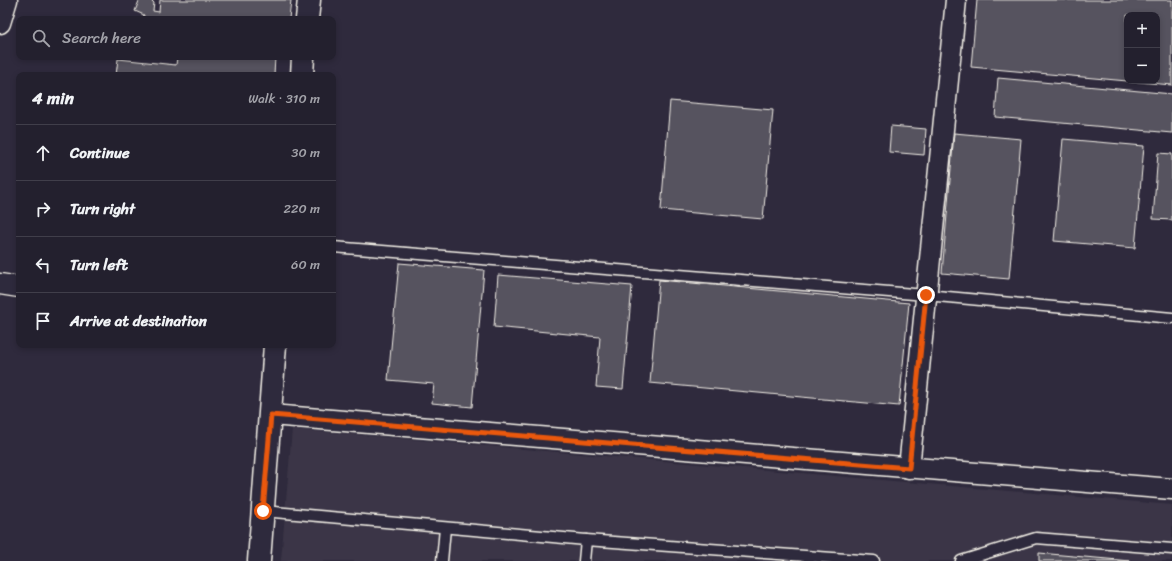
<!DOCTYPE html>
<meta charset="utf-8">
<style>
body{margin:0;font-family:Sriracha,sans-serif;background:#2b2836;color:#f1f3f6}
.controls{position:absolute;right:12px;top:12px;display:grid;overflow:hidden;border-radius:8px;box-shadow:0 2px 6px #0003}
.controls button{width:36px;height:36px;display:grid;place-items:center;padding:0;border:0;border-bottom:1px solid #403e4a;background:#23202e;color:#f1f3f6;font:20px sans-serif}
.stop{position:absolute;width:12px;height:12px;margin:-9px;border:3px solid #ea580c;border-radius:50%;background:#fff}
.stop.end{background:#ea580c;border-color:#fff;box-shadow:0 1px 4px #0008}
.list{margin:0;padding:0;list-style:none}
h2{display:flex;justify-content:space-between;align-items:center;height:52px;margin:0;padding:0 16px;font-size:17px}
h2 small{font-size:13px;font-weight:400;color:#a3a3aa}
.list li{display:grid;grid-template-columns:26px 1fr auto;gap:12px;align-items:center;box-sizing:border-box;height:56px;padding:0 16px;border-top:1px solid #403e4a}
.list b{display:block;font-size:15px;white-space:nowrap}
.list em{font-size:13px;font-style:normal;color:#a3a3aa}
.icon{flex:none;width:22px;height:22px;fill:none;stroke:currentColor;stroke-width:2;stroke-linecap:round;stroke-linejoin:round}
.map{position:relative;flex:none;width:1172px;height:561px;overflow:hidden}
.search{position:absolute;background:#23202e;box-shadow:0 2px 6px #0003;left:16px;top:16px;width:320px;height:44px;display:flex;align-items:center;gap:10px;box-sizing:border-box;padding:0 14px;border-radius:8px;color:#a3a3aa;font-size:15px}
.panel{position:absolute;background:#23202e;box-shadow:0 2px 6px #0003;left:16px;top:72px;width:320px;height:276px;border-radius:8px}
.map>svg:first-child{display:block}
.built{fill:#3b3647}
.building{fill:#56525f;stroke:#f4f1e8;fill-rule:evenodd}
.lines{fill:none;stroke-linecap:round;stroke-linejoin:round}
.service-casing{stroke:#f4f1e8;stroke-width:13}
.minor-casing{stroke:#f4f1e8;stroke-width:23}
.tertiary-casing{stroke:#f4f1e8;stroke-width:25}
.service{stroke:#2f2a3d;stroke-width:10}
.minor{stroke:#2f2a3d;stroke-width:20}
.tertiary{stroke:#2f2a3d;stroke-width:22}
.route{stroke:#ea580c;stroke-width:5}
</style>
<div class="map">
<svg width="1172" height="561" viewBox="0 0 1172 561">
<rect width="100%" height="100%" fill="#2f2a3d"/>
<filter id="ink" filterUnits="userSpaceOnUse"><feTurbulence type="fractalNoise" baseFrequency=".025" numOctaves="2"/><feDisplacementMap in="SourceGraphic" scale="8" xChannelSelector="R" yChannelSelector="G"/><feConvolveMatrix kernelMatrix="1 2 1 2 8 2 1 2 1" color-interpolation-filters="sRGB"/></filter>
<g filter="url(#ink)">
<path class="built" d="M292 429 1172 505V561H281Z"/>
<g class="building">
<path d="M141 0H151L154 3 153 11 159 12 160 0H291L289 19H143L144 15 135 11 139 1Z"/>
<path d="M977 0H1172V85L971 67ZM1127 15H1157V81H1127Z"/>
<path d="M177 57H275L274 75H116L118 59 176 65Z"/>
<path d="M998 78 1172 94V133L995 117Z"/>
<path d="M670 101 773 110 763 219 661 210Z"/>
<path d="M891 126 926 129 924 155 889 152Z"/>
<path d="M954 133 1021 139 1009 279 942 273Z"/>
<path d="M1063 139 1144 146 1135 248 1054 241Z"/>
<path d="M1158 153 1172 154V220L1153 219Z"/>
<path d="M399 263 484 270 472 407 432 403 434 384 388 380Z"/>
<path d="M498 275 632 286 623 389 596 387 600 337 494 327Z"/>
<path d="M659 280 909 303 899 406 650 383Z"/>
<path d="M1039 553 1130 561H1039Z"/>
</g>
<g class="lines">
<defs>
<g id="service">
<path d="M333 247 926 295 1172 318"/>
<path d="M263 511 586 540"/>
<path d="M442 561 445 528"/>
<path d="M584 561 586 540 874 561"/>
<path d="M961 561 1036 538 1172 549"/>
</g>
<g id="minor">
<path d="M0 23 7 0"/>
<path d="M0 284 19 287"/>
<path d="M271 415 1172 489"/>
<path d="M909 468 956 0"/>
</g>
<g id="tertiary">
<path d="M307 19 309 0"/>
<path d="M302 75 303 57"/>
<path d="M259 561 275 345"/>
</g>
</defs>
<use href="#service" class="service-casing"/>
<use href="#minor" class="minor-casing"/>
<use href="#tertiary" class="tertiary-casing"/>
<use href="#service" class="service"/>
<use href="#minor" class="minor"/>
<use href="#tertiary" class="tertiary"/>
</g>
</g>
<g class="lines" filter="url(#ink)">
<path class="route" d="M263 511 271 415 909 468 926 295"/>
</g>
</svg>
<div class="controls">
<button>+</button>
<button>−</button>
</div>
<div class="stop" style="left:263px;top:511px"></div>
<div class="stop end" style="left:926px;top:295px"></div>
<div class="search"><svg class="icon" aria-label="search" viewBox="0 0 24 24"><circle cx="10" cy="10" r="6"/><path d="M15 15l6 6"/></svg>Search here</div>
<section class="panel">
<h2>4 min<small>Walk · 310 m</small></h2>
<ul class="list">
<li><svg class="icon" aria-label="ahead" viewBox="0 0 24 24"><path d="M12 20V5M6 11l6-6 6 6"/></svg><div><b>Continue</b></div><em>30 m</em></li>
<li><svg class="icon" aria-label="right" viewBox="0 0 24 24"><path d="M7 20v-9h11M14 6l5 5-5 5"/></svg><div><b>Turn right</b></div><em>220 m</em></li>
<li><svg class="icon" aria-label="left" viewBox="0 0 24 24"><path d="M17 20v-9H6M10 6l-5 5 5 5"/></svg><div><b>Turn left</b></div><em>60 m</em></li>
<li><svg class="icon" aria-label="arrive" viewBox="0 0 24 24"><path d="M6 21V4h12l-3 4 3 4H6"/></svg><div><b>Arrive at destination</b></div></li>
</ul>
</section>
</div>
